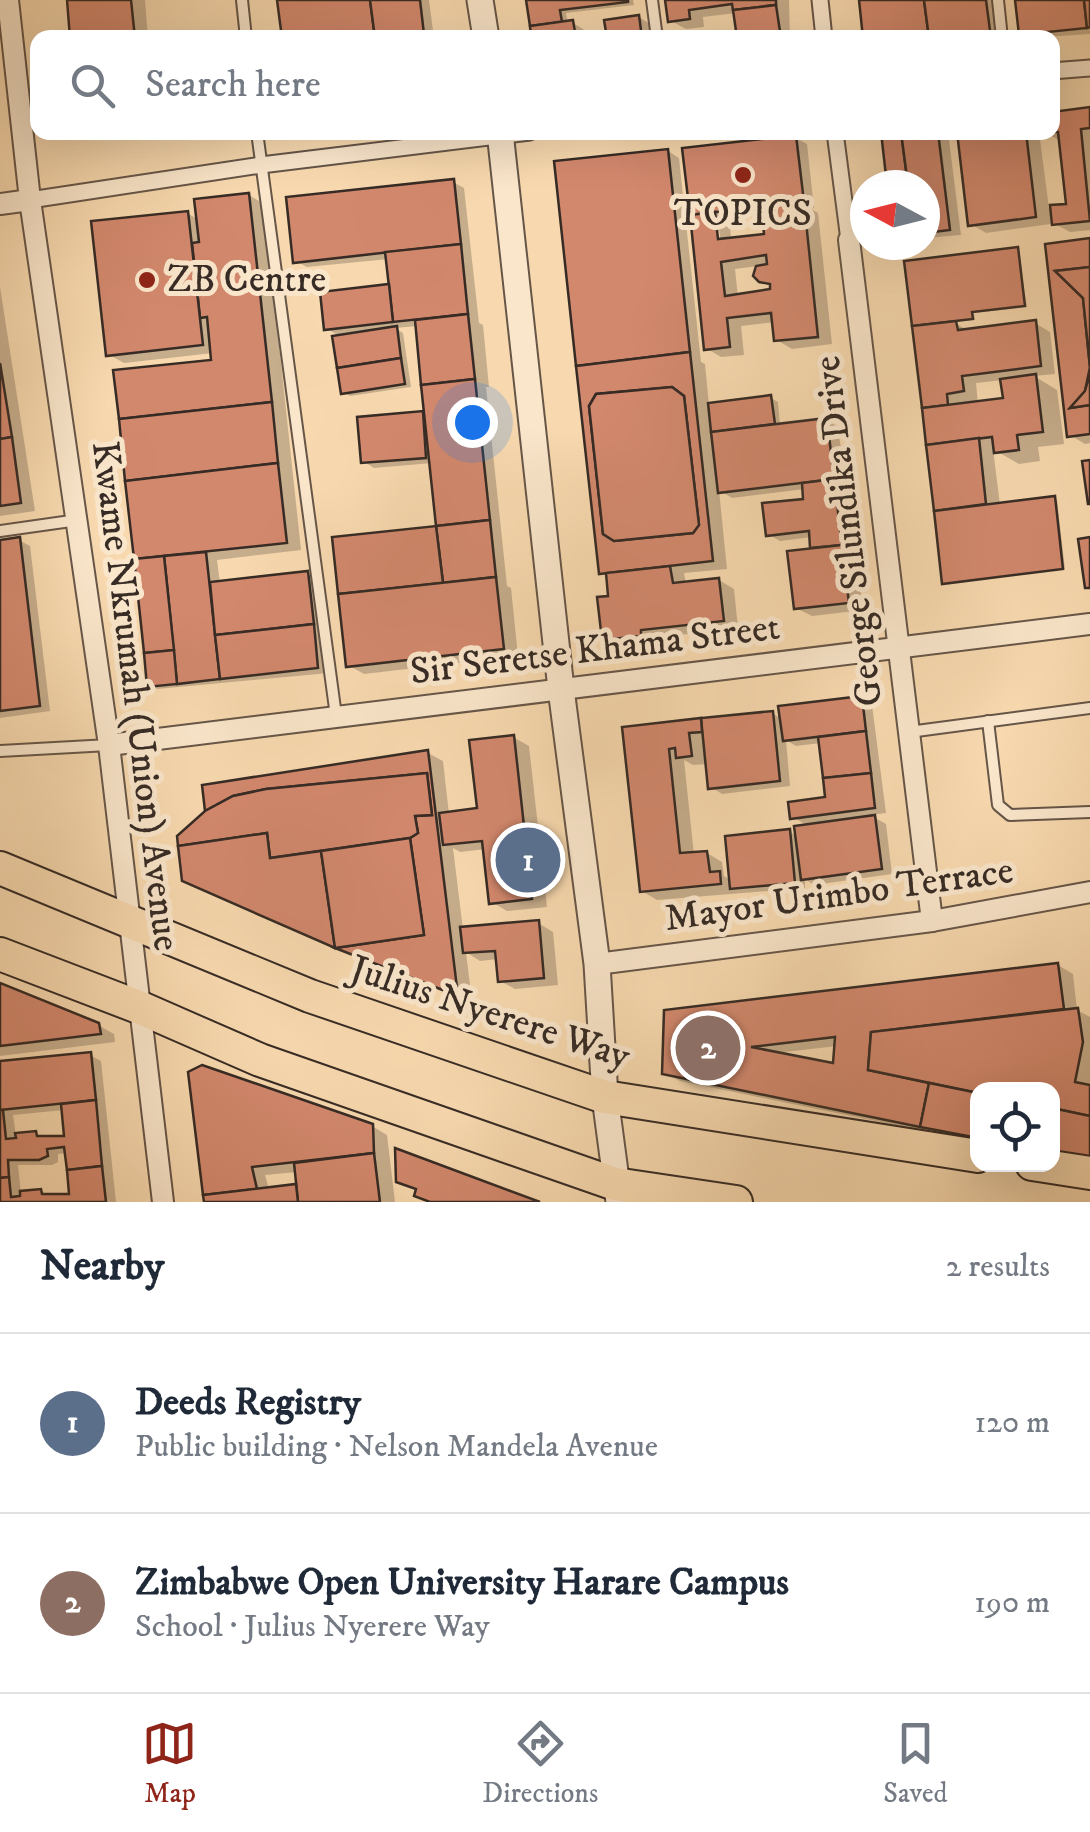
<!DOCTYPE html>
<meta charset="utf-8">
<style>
body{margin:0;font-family:"IM FELL DW Pica",serif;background:#f6f6f7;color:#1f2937}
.controls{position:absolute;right:30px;bottom:30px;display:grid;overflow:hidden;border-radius:20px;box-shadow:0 10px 40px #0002}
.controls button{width:90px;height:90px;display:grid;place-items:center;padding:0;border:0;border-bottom:2px solid #e0e1e3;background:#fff;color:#1f2937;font:50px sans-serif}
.compass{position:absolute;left:850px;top:170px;width:90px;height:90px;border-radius:50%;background:#fff;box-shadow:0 10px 40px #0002;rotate:277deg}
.you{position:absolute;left:472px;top:422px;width:35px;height:35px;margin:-25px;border:8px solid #fff;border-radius:50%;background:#1a73e8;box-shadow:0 0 0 15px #1a73e833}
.badge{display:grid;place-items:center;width:65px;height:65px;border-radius:50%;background:#8f2418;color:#fff;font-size:32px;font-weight:700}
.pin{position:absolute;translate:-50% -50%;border:5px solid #fff;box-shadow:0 2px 10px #0006}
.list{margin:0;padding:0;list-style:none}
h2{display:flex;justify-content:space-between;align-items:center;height:130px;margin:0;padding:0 40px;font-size:42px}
h2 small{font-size:32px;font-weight:400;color:#747a83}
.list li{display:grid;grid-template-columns:65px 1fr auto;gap:30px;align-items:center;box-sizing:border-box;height:180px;padding:0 40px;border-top:2px solid #e0e1e3}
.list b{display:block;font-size:38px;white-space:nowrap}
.list p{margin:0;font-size:32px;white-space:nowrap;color:#747a83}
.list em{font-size:32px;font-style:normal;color:#747a83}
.icon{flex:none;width:55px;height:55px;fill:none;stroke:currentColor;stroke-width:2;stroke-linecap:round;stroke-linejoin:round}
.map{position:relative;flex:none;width:1090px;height:1202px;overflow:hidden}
.search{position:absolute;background:#fff;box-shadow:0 10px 40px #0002;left:30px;right:30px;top:30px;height:110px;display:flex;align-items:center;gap:25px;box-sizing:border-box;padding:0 35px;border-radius:20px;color:#747a83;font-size:38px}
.sheet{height:490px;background:#fff}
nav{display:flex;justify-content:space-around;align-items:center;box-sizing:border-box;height:140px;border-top:2px solid #e0e1e3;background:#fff;font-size:28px;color:#747a83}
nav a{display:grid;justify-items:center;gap:5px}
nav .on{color:#8f2418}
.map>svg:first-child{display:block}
.shadow{fill:#0003;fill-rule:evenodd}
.building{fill:#d2886d;stroke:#362b25;stroke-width:2.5;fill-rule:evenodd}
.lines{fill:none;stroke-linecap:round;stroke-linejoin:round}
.service-casing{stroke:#665648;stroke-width:14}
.pedestrian-casing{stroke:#665648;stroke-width:19}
.minor-casing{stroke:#665648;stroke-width:24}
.tertiary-casing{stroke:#665648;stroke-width:29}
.primary-casing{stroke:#362b25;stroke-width:36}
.service{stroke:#fae6cb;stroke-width:10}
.pedestrian{stroke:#fae6cb;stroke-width:15}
.minor{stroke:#fae6cb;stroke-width:20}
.tertiary{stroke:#fae6cb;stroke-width:25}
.primary{stroke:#f8d9af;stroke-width:32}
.poi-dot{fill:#8f2418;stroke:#fae6cb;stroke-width:4}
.labels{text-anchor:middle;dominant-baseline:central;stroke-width:10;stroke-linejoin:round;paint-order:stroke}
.poi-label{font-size:38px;fill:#362b25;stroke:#fae6cb}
.street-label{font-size:38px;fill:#362b25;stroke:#fae6cb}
</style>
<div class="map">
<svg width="1090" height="1202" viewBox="0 0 1090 1202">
<rect width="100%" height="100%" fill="#f8d9af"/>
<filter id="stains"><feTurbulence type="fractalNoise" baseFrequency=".002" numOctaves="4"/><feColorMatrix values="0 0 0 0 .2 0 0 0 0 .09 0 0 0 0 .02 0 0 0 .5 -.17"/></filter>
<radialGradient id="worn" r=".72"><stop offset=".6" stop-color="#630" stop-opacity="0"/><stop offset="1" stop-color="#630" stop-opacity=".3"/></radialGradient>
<g class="shadow">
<path d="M69 0H145L148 38H73Z"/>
<path d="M280 0H429L434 38H284Z"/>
<path d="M529 0H633L634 5 566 13 568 24 573 23 588 32 589 38H534Z"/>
<path d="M668 0H789L790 38H739L736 13 703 17 704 27 686 29 671 21Z"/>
<path d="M861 0H996L1000 38H866Z"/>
<path d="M1018 0H1090V34L1028 38 1022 34Z"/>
<path d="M639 17 650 24 652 38H609Z"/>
<path d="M1090 110V230L1070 232 1050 221 1051 224 986 233 971 224 959 132H1039L1049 208 1069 206 1061 141 1044 132H1052V114Z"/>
<path d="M883 132H948L961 235 925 238V185H890Z"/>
<path d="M796 138 807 144 814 208 811 209 818 213 832 344 792 349 777 340 775 322 741 326 744 355 721 357 706 348 685 151ZM764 213 766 237 731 240 730 223 720 218ZM713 221H718L722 251 717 252ZM758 266 760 280 772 287 773 291 738 297 735 269Z"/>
<path d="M668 151 679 158 701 362 705 364 709 405 771 398 778 402 780 426 827 420 838 427 863 610 812 616 796 608 818 550 813 547 812 537 780 541 768 534 806 501 805 489 732 498 719 490 727 569 684 573 686 584 719 580 734 589 738 628 655 638 656 643 619 647 604 638 611 598 608 577 601 573Z"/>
<path d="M453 182 464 188 479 323 483 325 489 387H486L507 586 511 588 518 656 364 674 348 665 439 528 432 463 374 468 363 461 360 419 427 413 418 326 395 328 403 333 411 387 350 396 343 392 341 337 326 328 392 286 389 259 307 267 296 261Z"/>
<path d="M249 195 264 204 301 550 217 560 220 583 308 574 319 580 329 673 157 689 150 685 116 372 214 362 213 353 124 363 108 354 187 213 199 220Z"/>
<path d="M1090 241V443L1085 444 1070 435Z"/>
<path d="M1017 250 1027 307 974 313 975 319 953 322 969 331 1035 323 1050 332 1055 374 1034 376 1057 390 1064 444 1038 447 1040 461 1019 464 993 449 1000 505 1057 500 1065 569 947 584 907 263ZM1003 380 1005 400 978 404 976 383Z"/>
<path d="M0 287 35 511 0 516Z"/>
<path d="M19 540 30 546 50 711 0 718V542Z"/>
<path d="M861 698 872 705 886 813 870 815 886 824 892 874 814 885 805 879V888L657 900 642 891 624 730 700 721 703 724 772 713 782 719ZM786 740 796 746 821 743 828 799 793 817 808 826 798 837 790 832 732 881 724 876 722 862 707 853 694 855 684 760 693 765 708 764 711 787 722 794 790 786Z"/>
<path d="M513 737 529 746 547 907 507 911 492 902 486 849 460 852 453 848 463 930 538 923 553 932 558 985 515 989 500 981 498 959 480 961 466 952 472 1002 200 889 428 753 443 761 449 814 479 810Z"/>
<path d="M1058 965 1073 974 1077 1010 1090 1017V1165L1052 1090H978V1142L680 1081 664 1072 666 1012ZM837 1046 835 1066 776 1053Z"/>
<path d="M0 986 98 1025 114 1034 115 1042 0 1056Z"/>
<path d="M90 1055 101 1061 116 1202H0V1064ZM64 1110 66 1138 45 1139 36 1134 16 1136 13 1115ZM67 1153 72 1196 50 1197 41 1191 21 1194 18 1165H52L58 1162V1154Z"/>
<path d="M191 1074 372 1126 387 1135 395 1202H206ZM297 1172 299 1189 295 1186 269 1189 265 1175Z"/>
</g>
<g class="building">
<path d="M67 0H131L135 38H70Z"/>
<path d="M277 0H370L375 38H282Z"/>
<path d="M370 0H420L424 34 375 38Z"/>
<path d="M526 0H628V2L560 10 562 22 530 26Z"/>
<path d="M665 0H776V5L733 10 732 4 689 10 690 19 668 22Z"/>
<path d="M859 0H924L929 38H863Z"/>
<path d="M924 0H986L991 38H929Z"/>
<path d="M1015 0H1084L1087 28 1019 35Z"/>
<path d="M1084 0H1090V27L1087 28Z"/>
<path d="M776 5 781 38H737L733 10Z"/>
<path d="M639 15 642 38H607L604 20Z"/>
<path d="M573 20 576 38H531L530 26Z"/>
<path d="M1090 107V128L1081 129 1090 221 1052 225 1050 205 1066 204 1058 132H1052V112Z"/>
<path d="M881 132H901L908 185H887Z"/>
<path d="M901 132H938L950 230 925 233V185H908Z"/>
<path d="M957 132H1026L1036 217 968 226Z"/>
<path d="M796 135 804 202 690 215 682 148Z"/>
<path d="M668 149 690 352 576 366 554 161Z"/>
<path d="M454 179 461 244 293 263 286 197Z"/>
<path d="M249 193 272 402 119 419 113 370 211 360 207 317 200 318 192 243 199 242 194 199Z"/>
<path d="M804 202 818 337 774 341 771 313 727 318 730 347 704 350 690 215 715 212 718 239 764 234 761 206ZM766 255 767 264 756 266 753 276 759 282 770 284V289L725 296 721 262Z"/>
<path d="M188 211 203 345 106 356 91 221Z"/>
<path d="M1090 238V267L1055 271 1083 298 1090 367 1085 391 1070 408 1090 405V434L1067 437 1045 244Z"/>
<path d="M461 244 468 314 393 322 385 252Z"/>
<path d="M1018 247 1025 306 972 312 973 319 912 326 904 261Z"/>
<path d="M1090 267V367L1083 298 1055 271Z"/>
<path d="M389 284 393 322 324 330 320 292Z"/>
<path d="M468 314 475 379 421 385 415 320Z"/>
<path d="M1036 320 1041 366 962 376 964 391 947 394 948 405 922 408 912 326 956 321 958 330Z"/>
<path d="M397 326 401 358 337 368 332 336Z"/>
<path d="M690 352 713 561 599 574 576 366ZM672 387 684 396 699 525 693 533 614 541 603 534 589 406 596 394Z"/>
<path d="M401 358 405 384 341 394 337 368Z"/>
<path d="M0 363 12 437 0 439Z"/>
<path d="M1090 373V405L1070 408 1085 391Z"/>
<path d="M1036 374 1043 432 1017 435 1019 450 994 453 992 437 926 445 922 408 1003 398 1000 379Z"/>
<path d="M475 379 490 520 436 526 421 385Z"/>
<path d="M672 387 684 396 699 525 693 533 614 541 603 534 589 406 596 394Z"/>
<path d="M771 395 775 424 711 432 708 403Z"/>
<path d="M272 402 278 463 125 481 119 419Z"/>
<path d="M423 411 426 458 361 463 357 417Z"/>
<path d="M827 418 834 479 718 493 711 432Z"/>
<path d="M12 437 21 503 0 506V439Z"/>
<path d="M979 438 986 504 934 511 926 445Z"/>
<path d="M1090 460V504H1088L1082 461Z"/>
<path d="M278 463 287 543 134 559 125 481Z"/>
<path d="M834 479 842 545 810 548 809 531 766 536 762 503 803 499 802 483Z"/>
<path d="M1055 496 1063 569 942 584 934 511Z"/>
<path d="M490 520 496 577 443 583 436 526Z"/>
<path d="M436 526 443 583 338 594 332 537Z"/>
<path d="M20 537 40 706 0 711V540Z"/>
<path d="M1090 537V588H1085L1078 539Z"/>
<path d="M842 545 849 603 794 609 787 551Z"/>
<path d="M206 552 220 679 177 684 164 556Z"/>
<path d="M164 556 174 650 144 653 134 559Z"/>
<path d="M670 566 673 583 719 578 724 621 641 630V636L602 640 597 597 608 596 606 573Z"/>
<path d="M308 571 314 624 215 635 210 582Z"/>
<path d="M496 577 504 649 346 667 338 594Z"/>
<path d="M314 624 318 668 220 679 215 635Z"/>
<path d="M174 650 177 684 147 687 144 653Z"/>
<path d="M862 696 866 731 783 741 778 706Z"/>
<path d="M773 711 780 781 708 789 701 718Z"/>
<path d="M701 718 702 732 689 733 692 756 676 758 675 748 669 749 680 853 707 851 710 872 720 871 721 884 640 892 622 727Z"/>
<path d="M866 731 871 773 823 778 818 737Z"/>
<path d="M514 735 532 899 489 904 482 841 443 845 439 813 477 808 469 740Z"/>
<path d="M428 750 458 996 335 948 424 935 410 838 418 833 415 816 432 815 427 773 266 789 233 796 205 811 202 785Z"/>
<path d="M427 773 432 815 415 816 418 833 410 838 270 858 267 833 178 846 177 836 205 811 233 796 266 789Z"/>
<path d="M871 773 875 808 790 819 788 802 825 797 823 778Z"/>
<path d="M875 815 882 869 801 880 794 826Z"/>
<path d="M790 829 795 883 730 889 725 836Z"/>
<path d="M267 833 270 858 321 851 335 948 182 881 178 846Z"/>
<path d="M410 838 424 935 335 948 321 851Z"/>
<path d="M539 920 544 978 498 982 495 951 463 953 460 927Z"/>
<path d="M1058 963 1064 1009 871 1032 868 1070 929 1083 920 1127 662 1074 664 1010ZM835 1037 833 1063 751 1047Z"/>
<path d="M0 983 99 1023 101 1034 0 1046Z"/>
<path d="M1078 1008 1083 1042 1075 1082 1090 1085V1116L1052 1108V1090H978V1093L868 1070 871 1032Z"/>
<path d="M91 1052 96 1100 0 1110V1061Z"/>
<path d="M202 1065 373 1124 374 1153 252 1167 257 1189 203 1195 188 1072Z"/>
<path d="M929 1083 978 1093V1138L920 1127Z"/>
<path d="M96 1100 102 1166 67 1170 64 1147 47 1149 48 1156 39 1160H8L9 1177 0 1178V1110H3L6 1139 16 1138 15 1133 36 1131 37 1136H64L61 1104Z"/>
<path d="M1052 1108 1090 1116V1161L1052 1153Z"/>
<path d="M395 1148 540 1202H430L414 1196 416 1189 396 1182Z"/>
<path d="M374 1153 380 1202H298L294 1163Z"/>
<path d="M102 1166 106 1202H0V1178L9 1177 11 1197 20 1196V1191L41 1189 42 1194H69L67 1170Z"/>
<path d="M296 1184 298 1202H204L203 1195Z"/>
</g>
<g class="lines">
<defs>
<g id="service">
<path d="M242 0 246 38"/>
<path d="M652 0 657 38"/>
<path d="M998 0 1002 38"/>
<path d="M257 132 336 716"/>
<path d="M0 531 78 520"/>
<path d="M988 721 998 805 1010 815 1090 812"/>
<path d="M909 732 1090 708"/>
<path d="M0 751 109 745"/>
</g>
<g id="pedestrian">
<path d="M820 0 824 38"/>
<path d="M1052 71 1090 68"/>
<path d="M835 132 849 240"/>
<path d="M30 200 261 165 530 132"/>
</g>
<g id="minor">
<path d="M8 0 30 200 109 745 163 1202"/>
<path d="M0 204 30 200"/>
<path d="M849 240 932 921"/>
<path d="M109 745 1090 624"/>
<path d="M597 964 932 921 1090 892"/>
</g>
<g id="tertiary">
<path d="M480 0 486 38"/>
<path d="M500 132 561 689 597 964 605 1097 619 1202"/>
</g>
<g id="primary">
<path d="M0 868 310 996 605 1097 978 1156"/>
<path d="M0 954 141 1008 260 1060 615 1184 736 1202"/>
<path d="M1032 1164 1090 1173"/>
</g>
</defs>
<use href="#service" class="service-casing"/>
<use href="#pedestrian" class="pedestrian-casing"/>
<use href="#minor" class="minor-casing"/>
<use href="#tertiary" class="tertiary-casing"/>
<use href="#primary" class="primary-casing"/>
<use href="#service" class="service"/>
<use href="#pedestrian" class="pedestrian"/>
<use href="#minor" class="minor"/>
<use href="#tertiary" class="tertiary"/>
<use href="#primary" class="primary"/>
</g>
<g class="poi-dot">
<circle cx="743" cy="175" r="10"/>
<circle cx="147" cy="280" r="10"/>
</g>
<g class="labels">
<g class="poi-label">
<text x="743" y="214">TOPICS</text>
<text x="167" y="280" text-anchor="start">ZB Centre</text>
</g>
<g class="street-label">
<text transform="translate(849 531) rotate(-97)">George Silundika Drive</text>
<text transform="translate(595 650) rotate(-7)">Sir Seretse Khama Street</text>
<text transform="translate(135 696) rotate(83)">Kwame Nkrumah (Union) Avenue</text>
<text transform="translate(839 895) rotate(-8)">Mayor Urimbo Terrace</text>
<text transform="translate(490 1013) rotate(18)">Julius Nyerere Way</text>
</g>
</g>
<rect width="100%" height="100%" filter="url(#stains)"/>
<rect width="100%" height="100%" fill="url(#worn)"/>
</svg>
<div class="controls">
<button><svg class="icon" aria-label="locate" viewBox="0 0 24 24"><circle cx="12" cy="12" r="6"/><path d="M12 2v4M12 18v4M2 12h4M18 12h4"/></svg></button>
</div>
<svg class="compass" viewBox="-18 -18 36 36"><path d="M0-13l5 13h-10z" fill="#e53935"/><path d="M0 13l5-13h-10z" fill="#747a83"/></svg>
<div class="you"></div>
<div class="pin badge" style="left:528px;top:860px;background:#5c6f8a">1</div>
<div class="pin badge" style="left:708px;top:1048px;background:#8d6e63">2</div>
<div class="search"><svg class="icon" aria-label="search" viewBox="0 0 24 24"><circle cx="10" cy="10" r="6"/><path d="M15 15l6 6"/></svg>Search here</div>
</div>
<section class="sheet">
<h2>Nearby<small>2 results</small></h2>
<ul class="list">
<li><span class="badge" style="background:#5c6f8a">1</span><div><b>Deeds Registry</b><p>Public building · Nelson Mandela Avenue</p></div><em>120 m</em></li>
<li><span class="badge" style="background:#8d6e63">2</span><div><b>Zimbabwe Open University Harare Campus</b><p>School · Julius Nyerere Way</p></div><em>190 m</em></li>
</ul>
</section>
<nav>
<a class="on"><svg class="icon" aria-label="map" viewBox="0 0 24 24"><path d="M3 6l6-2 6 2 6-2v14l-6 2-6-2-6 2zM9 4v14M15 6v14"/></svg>Map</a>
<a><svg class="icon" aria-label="directions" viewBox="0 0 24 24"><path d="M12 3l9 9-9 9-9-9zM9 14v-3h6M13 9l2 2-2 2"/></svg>Directions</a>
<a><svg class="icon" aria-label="saved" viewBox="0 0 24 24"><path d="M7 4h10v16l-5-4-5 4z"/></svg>Saved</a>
</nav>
